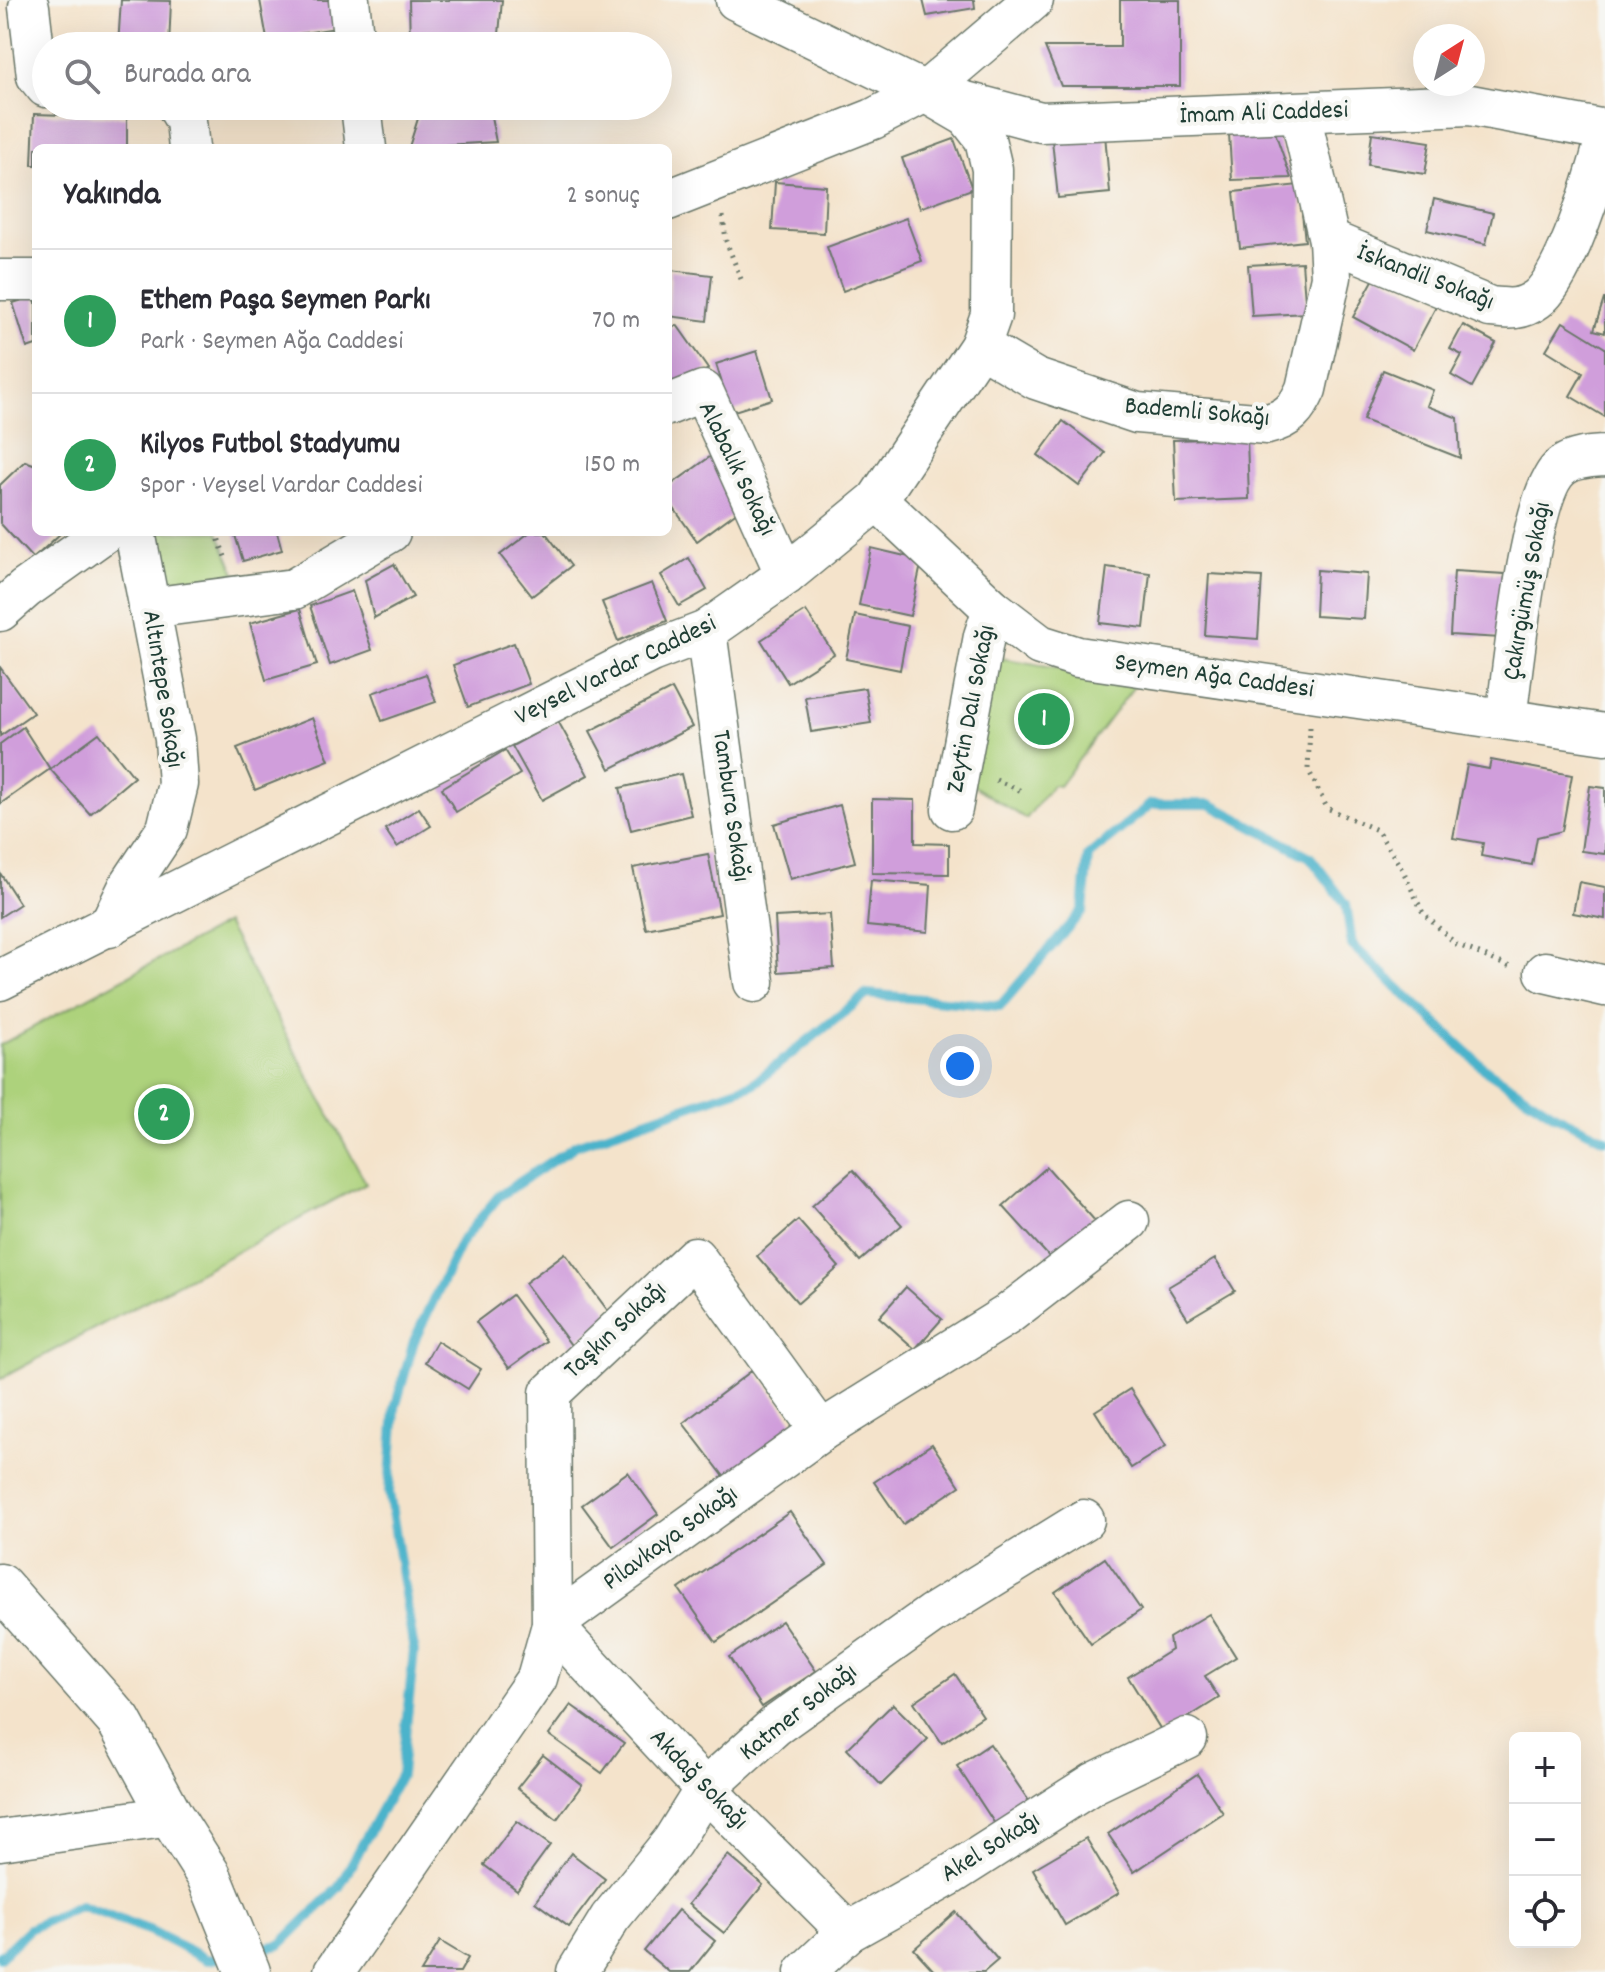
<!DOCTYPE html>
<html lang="tr">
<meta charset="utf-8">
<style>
body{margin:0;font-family:Dekko,sans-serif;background:#f7f7f7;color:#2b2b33}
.controls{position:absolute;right:24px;bottom:24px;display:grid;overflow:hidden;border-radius:12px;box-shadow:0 8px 32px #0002}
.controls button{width:72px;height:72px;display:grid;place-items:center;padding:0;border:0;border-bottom:2px solid #e1e1e2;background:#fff;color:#2b2b33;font:40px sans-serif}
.compass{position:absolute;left:1413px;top:24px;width:72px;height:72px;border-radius:50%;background:#fff;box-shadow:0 8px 32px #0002;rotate:36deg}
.you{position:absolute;left:960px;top:1066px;width:28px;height:28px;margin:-20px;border:6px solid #fff;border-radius:50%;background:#1a73e8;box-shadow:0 0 0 12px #1a73e833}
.badge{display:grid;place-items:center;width:52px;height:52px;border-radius:50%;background:#c8321e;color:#fff;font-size:26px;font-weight:700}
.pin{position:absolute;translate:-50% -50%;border:4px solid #fff;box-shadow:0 2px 8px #0006}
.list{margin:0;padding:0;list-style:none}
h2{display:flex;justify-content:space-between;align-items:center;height:104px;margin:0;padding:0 32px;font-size:34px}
h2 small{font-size:26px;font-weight:400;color:#7c7c81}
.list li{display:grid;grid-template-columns:52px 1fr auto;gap:24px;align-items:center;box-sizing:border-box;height:144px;padding:0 32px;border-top:2px solid #e1e1e2}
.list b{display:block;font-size:30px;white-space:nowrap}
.list p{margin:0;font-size:26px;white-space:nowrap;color:#7c7c81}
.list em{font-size:26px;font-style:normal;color:#7c7c81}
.icon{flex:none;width:44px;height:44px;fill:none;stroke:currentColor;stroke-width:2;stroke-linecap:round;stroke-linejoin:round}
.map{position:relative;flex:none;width:1605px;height:1972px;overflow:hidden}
.search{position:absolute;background:#fff;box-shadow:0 8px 32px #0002;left:32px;top:32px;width:640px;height:88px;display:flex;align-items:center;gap:20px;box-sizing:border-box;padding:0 28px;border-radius:44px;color:#7c7c81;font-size:30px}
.panel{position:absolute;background:#fff;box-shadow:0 8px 32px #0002;left:32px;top:144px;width:640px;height:392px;border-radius:12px}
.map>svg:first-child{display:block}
.green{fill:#add27c;stroke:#668858;stroke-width:2}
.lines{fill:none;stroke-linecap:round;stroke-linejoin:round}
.stream{stroke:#4cb3cb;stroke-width:10}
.building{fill:#d09edb}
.minor-casing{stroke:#6a7769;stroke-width:43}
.tertiary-casing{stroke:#6a7769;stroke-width:47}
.path{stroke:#6a7769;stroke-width:5;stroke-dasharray:2 6;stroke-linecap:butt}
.minor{stroke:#fff;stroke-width:40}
.tertiary{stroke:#fff;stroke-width:44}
.labels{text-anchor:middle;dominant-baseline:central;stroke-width:8;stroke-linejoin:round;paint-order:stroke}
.street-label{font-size:26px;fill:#1f3d34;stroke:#f6f6f2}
</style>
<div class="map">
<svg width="1605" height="1972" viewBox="0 0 1605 1972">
<rect width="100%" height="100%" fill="#f6f6f2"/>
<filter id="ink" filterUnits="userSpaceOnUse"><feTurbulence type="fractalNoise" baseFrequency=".0125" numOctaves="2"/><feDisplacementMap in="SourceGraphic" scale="16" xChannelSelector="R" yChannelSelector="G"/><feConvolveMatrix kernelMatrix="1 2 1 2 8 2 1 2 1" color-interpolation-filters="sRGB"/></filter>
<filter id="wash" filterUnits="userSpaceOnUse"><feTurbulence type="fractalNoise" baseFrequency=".006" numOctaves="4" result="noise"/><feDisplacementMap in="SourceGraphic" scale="32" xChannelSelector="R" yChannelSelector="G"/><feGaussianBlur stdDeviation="1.8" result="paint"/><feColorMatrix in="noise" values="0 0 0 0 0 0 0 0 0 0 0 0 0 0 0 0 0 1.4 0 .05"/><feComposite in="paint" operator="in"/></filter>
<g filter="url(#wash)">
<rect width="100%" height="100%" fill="#f4e3cb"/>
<g class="green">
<path d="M159 532H218L241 586 181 593 168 578Z"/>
<path d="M988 656 1138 681 1059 786 1052 785 1026 819 969 783Z"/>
<path d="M226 923 366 1183 0 1379V1045Z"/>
</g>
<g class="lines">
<g class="stream">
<path d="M249 1951 280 1945 339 1887 401 1774 414 1651 389 1492 395 1408 414 1341 461 1242 499 1196 576 1145 753 1084 867 994 1000 1006 1083 910 1088 856 1151 804H1210L1310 857 1346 904 1352 945 1486 1070 1555 1115 1605 1139"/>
<path d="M0 1957 29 1929 80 1905 151 1931 207 1960 229 1956"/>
</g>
</g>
<g id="blocks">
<g class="building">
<path d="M121 0 171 1 169 46H118Z"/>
<path d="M260 0H331L336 28 267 39Z"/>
<path d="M409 0H502L498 46H410Z"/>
<path d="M923 0H974L975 8 927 16Z"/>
<path d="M1120 0H1180V86H1061L1045 47H1120Z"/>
<path d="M422 106H489L496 142 409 147Z"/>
<path d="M34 114 127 117V148H36V165H32Z"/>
<path d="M1275 132 1291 178 1232 180 1229 134Z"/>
<path d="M1372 133 1430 142 1425 174 1368 165Z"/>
<path d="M1105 134 1110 193 1058 198 1052 140Z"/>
<path d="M954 139 972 189 920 208 902 158Z"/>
<path d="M775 182 826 186 824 233 772 230Z"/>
<path d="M1299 185 1305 241 1240 248 1234 192Z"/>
<path d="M1434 199 1493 213 1486 244 1427 230Z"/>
<path d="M906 218 922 261 843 291 827 247Z"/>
<path d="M1302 262 1306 313 1252 316 1248 265Z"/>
<path d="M671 270 712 275 707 321 668 316Z"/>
<path d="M1377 273 1437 305 1413 350 1353 317Z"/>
<path d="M36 296V345L27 348 13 303Z"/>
<path d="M1604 299H1605V333L1594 330Z"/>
<path d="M1563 322 1605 348V417L1570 396 1583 373 1546 350Z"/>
<path d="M677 325 708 369 672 394 668 389V331Z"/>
<path d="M1463 325 1496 343 1472 387 1451 375 1462 355 1450 349Z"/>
<path d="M757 351 772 399 731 412 716 364Z"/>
<path d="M1383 370 1433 390 1427 406 1458 418 1460 458 1363 420Z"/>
<path d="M1063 421 1105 453 1079 486 1038 455Z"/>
<path d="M1247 438 1249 499 1176 502 1173 440Z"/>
<path d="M714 454 749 503 697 541 668 500V487Z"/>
<path d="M25 461 36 465V532H62L33 559 0 523V485Z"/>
<path d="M234 532H277L282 550 243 561Z"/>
<path d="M530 532H545L571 566 532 596 500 555Z"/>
<path d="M871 548 922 560 910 616 859 605Z"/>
<path d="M689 558 707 590 679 606 661 575Z"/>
<path d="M394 564 413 597 374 618 365 580Z"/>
<path d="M1107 567 1150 573 1144 628 1100 623Z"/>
<path d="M1317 570 1367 574 1364 619 1315 616Z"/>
<path d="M1454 571 1505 574 1501 638 1450 635Z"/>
<path d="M1209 574 1262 577 1258 639 1205 635Z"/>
<path d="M652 583 667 621 618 641 602 602Z"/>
<path d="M352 591 372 650 330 665 310 606Z"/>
<path d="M300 609 317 665 266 680 250 623Z"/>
<path d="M806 611 834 654 788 683 761 640Z"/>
<path d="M855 615 908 626 900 670 846 659Z"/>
<path d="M514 643 529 684 468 707 453 665Z"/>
<path d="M0 667 33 713 0 736Z"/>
<path d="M426 674 436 702 382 721 372 693Z"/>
<path d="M865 688 871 723 811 732 805 697Z"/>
<path d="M672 689 692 727 610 769 590 731Z"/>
<path d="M312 718 329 760 255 790 237 748Z"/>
<path d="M558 721 588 775 542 800 512 746Z"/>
<path d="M23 727 50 769 0 804V744Z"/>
<path d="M99 733 134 777 90 814 50 769Z"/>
<path d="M505 750 520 774 456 812 442 788Z"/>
<path d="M1491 760 1572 775 1562 831 1537 837 1532 865 1481 856 1483 843 1453 838 1467 765 1489 769Z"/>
<path d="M681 774 691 815 631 830 620 788Z"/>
<path d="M1590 786 1605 788V854L1581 851Z"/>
<path d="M872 799 915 800V843L949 844V874L872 873Z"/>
<path d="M840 805 855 862 790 879 774 824Z"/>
<path d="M419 808 431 826 397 847 385 829Z"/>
<path d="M708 854 720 914 646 929 633 868Z"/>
<path d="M0 873 20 904 0 917Z"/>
<path d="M871 880 931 885 928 932 867 926Z"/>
<path d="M1579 882 1605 887V919L1573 913Z"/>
<path d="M830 914 834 968 778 972 775 917Z"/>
<path d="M1047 1167 1096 1222 1053 1261 1003 1206Z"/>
<path d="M853 1170 902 1225 860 1261 812 1206Z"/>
<path d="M798 1220 839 1267 798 1303 757 1256Z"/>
<path d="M565 1253 611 1315 571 1345 525 1283Z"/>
<path d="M1215 1259 1235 1291 1188 1319 1168 1287Z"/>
<path d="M906 1287 942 1319 915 1349 879 1317Z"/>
<path d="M512 1295 546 1341 509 1368 476 1322Z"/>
<path d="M437 1341 481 1369 468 1389 425 1362Z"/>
<path d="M754 1369 796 1426 726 1479 683 1423Z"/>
<path d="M1130 1389 1166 1446 1131 1468 1095 1411Z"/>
<path d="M932 1444 960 1486 903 1524 874 1482Z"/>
<path d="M628 1472 658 1514 613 1547 582 1505Z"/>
<path d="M790 1512 827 1565 716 1642 679 1589Z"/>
<path d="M1105 1558 1141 1610 1091 1644 1055 1592Z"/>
<path d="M1209 1614 1236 1657 1205 1676 1219 1698 1163 1733 1128 1677 1171 1650 1169 1638Z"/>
<path d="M782 1621 816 1671 762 1707 729 1657Z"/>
<path d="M955 1674 983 1716 942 1743 914 1702Z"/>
<path d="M893 1704 928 1739 881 1785 847 1749Z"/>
<path d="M571 1705 624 1743 602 1773 549 1735Z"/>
<path d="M990 1744 1031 1804 997 1827 957 1766Z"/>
<path d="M543 1755 582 1785 557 1819 517 1788Z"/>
<path d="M1197 1774 1223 1813 1134 1872 1108 1834Z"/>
<path d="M517 1821 550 1845 517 1890 484 1865Z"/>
<path d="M1086 1838 1119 1893 1065 1925 1033 1869Z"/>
<path d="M571 1853 605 1879 569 1927 535 1902Z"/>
<path d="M728 1855 763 1885 724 1933 688 1904Z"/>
<path d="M678 1910 715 1941 690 1972H669L644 1951Z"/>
<path d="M956 1912 998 1960 984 1972H935L914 1949Z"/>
<path d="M440 1941 468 1958 460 1972H421Z"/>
</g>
</g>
</g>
<g filter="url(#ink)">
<use href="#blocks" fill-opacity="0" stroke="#6a7769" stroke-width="2"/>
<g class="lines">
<defs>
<g id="minor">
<path d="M349 0 354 46"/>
<path d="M29 7 37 76 46 87"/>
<path d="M947 97 1041 122 1470 105 1605 130"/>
<path d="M177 106 186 121 189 148"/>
<path d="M361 106 366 148"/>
<path d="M668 200 873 119 925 92 1033 0"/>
<path d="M1329 240 1490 307C1508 309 1521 311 1537 299 1565 279 1596 176 1605 141"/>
<path d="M0 280H36"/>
<path d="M980 346 1036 379 1137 413 1267 424C1289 419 1297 409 1306 389L1331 277 1329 240 1300 113"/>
<path d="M668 405 703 391 786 575"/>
<path d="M877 500 993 609 1040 645 1078 657 1605 734"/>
<path d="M149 608 294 589 390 532"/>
<path d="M0 611 25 589 105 532"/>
<path d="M706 631 754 982"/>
<path d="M1506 718C1513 672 1529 487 1564 465 1576 457 1591 457 1605 456"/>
<path d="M952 809 984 636 993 609"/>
<path d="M109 927 129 886 167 829 178 784 175 739 135 532"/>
<path d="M1545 972 1605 986"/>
<path d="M0 980 651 652 706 631 786 575 877 500 980 346 991 315 992 169 985 139 968 117 925 92 736 0"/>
<path d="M821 1431 695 1257 550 1393 552 1625 705 1789 848 1932"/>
<path d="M0 1840 171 1816"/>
<path d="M334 1972 537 1678 552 1625 821 1431 1007 1315 1129 1221"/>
<path d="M577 1972 610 1918 672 1842 705 1789 775 1726 932 1614 1084 1520"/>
<path d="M805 1972 848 1932 952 1874 1094 1783 1187 1738"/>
</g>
<path id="tertiary" d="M0 1586 119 1721 171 1816 209 1876 248 1972"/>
</defs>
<use href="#minor" class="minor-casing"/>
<use href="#tertiary" class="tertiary-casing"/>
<g class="path">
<path d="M723 216 726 241 743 284"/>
<path d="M216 532 227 562"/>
<path d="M1310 727 1308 769 1327 808 1377 830 1402 869 1423 913 1456 944 1510 967"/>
<path d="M996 780 1024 792"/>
</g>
<use href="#minor" class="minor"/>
<use href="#tertiary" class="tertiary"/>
</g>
</g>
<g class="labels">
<g class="street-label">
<text transform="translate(1264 114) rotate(-2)">İmam Ali Caddesi</text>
<text transform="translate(1425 278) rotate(21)">İskandil Sokağı</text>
<text transform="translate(1197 413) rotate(5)">Bademli Sokağı</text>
<text transform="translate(736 469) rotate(64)">Alabalık Sokağı</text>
<text transform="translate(1528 591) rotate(-80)">Çakırgümüş Sokağı</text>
<text transform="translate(616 671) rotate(-26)">Veysel Vardar Caddesi</text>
<text transform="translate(1214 677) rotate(8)">Seymen Ağa Caddesi</text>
<text transform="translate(162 689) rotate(81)">Altıntepe Sokağı</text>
<text transform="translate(972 709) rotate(-79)">Zeytin Dalı Sokağı</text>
<text transform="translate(730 806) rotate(82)">Tambura Sokağı</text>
<text transform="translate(616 1331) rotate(-43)">Taşkın Sokağı</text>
<text transform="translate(671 1539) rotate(-36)">Pilavkaya Sokağı</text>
<text transform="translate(799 1713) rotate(-38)">Katmer Sokağı</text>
<text transform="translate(698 1780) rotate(46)">Akdağ Sokağı</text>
<text transform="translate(991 1848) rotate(-32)">Akel Sokağı</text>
</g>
</g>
</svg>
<div class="controls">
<button>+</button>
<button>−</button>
<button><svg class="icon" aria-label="locate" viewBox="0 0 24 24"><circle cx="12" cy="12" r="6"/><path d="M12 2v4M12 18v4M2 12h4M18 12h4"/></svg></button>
</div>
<svg class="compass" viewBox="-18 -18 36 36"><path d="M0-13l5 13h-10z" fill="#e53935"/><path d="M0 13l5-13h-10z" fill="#7c7c81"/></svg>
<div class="you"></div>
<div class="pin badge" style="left:1044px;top:719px;background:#2e9e5b">1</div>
<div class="pin badge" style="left:164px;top:1114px;background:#2e9e5b">2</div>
<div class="search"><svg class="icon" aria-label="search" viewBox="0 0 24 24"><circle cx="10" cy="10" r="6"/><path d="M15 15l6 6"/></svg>Burada ara</div>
<section class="panel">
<h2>Yakında<small>2 sonuç</small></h2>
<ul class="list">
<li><span class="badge" style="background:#2e9e5b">1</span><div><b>Ethem Paşa Seymen Parkı</b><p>Park · Seymen Ağa Caddesi</p></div><em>70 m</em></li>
<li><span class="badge" style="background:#2e9e5b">2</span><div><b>Kilyos Futbol Stadyumu</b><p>Spor · Veysel Vardar Caddesi</p></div><em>150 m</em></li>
</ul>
</section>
</div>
